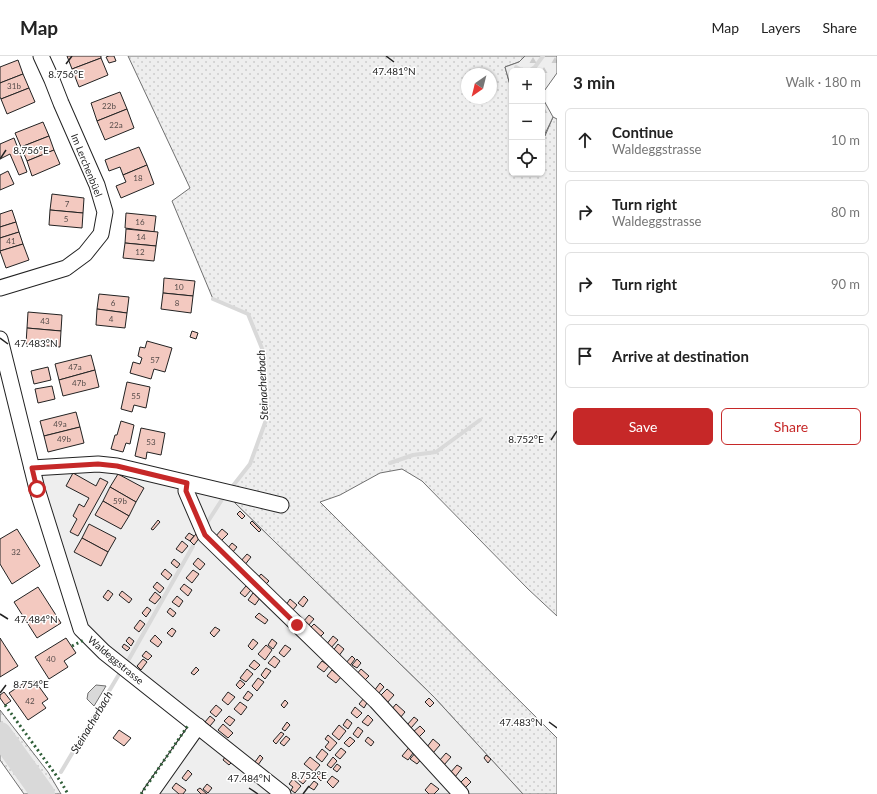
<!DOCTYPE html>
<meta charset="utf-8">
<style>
body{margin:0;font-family:Lato,sans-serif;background:#f2f2f2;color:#222}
.controls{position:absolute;right:12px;top:12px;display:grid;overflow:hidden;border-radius:6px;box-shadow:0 1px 3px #0004}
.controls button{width:36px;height:36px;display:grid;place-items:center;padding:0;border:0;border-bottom:1px solid #e0e0e0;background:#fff;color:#222;font:20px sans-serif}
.compass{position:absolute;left:461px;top:12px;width:36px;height:36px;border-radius:50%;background:#fff;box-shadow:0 1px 3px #0004;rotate:215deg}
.stop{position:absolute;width:12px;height:12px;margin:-9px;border:3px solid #c62828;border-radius:50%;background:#fff}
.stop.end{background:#c62828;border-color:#fff;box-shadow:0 1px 4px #0008}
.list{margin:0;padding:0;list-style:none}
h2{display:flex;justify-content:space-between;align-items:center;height:52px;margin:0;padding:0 16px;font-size:17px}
h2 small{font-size:13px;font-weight:400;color:#767676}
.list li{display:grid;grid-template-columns:26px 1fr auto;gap:12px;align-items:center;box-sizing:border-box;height:64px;margin:0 8px 8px;padding:0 8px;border:1px solid #e0e0e0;border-radius:6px}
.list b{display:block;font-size:15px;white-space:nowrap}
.list p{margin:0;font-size:13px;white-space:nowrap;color:#767676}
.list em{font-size:13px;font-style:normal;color:#767676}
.actions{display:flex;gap:8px;padding:12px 16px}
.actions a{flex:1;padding:9px 0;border:1px solid #c62828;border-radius:6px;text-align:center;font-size:14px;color:#c62828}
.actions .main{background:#c62828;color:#fff}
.icon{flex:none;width:22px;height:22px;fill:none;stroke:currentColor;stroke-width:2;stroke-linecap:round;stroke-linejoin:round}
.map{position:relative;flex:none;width:557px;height:738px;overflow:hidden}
header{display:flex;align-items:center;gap:24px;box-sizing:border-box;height:56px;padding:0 20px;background:#fff;border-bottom:1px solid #e0e0e0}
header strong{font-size:19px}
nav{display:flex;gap:22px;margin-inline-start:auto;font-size:14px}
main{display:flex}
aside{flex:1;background:#fff}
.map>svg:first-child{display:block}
.grass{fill:url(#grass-dots);stroke:#6f6f6f;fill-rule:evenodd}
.forest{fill:url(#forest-firs);stroke:#6f6f6f}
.garden{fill:#eee;stroke:#6f6f6f}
.water{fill:#d9d9d9;stroke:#6f6f6f}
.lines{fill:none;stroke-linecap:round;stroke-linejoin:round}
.stream{stroke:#d9d9d9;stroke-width:4}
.river{stroke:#d9d9d9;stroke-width:24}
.building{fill:#f3c9c0;stroke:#222}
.minor-casing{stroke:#222;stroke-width:17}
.minor{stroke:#fff;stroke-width:15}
.hedge{stroke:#2f5e38;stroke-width:3;stroke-dasharray:2 3;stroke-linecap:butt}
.route{stroke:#c62828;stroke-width:5}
.ticks{fill:none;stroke:#222;stroke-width:1.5}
.labels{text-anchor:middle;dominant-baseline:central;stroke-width:3;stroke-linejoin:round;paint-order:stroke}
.number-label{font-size:8px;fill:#564c4a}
.street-label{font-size:10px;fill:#222;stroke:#fff}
.water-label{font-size:11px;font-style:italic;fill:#222;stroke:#fff}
.ticks-label{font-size:10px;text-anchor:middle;fill:#222;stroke:#fff;stroke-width:3;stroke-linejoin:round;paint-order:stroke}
</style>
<header>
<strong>Map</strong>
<nav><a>Map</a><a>Layers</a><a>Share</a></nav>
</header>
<main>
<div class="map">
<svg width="557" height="738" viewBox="0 0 557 738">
<defs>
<pattern id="grass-dots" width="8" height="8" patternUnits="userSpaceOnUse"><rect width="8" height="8" fill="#eee"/><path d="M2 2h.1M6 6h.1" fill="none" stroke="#ccc" stroke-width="1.8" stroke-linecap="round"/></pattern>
<pattern id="forest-firs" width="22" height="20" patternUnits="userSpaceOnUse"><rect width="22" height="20" fill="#eee"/><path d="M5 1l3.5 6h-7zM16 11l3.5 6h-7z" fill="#ccc"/></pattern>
</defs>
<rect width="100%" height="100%" fill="#fff"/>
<g class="grass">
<path d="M128 0H525L519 6 505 11 512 36V117H542V78L545 80 553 61 557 63V560L528 533 422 425 402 413 380 417 340 439 320 446 557 682V738H523L520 735 434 641 235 447 232 438V431L250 408 266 364 263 295 248 258 213 243 172 145 190 132ZM467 18H491V42H467Z"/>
<path d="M0 654 48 716 61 738H24L0 704Z"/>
</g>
<g class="forest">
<path d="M525 0H557V17L542 38V15H512V36L505 11 519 6Z"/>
<path d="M542 41 553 61 544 80 542 78Z"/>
</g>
<path class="garden" d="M98 408 232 438 235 447 434 641 523 738H150L198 670 81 573 32 412Z"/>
<path class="water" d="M96 629 106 630 94 650 87 643 88 637Z"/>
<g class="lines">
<g class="stream">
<path d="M516 11 523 15"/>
<path d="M529 15 535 11 543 0"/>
<path d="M213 243 248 258 263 295 266 364 250 408 232 431"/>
<path d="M390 407 413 399 436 396 480 364"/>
<path d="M205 470 223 442"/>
<path d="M129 603 193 490"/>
<path d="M61 716 121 615"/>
</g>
<path class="river" d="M0 678 43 738"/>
</g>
<g class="building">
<path d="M67 0H101V2L72 13Z"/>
<path d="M109 0H114L116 5 109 7 106 1Z"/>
<path d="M101 2 108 19 79 31 72 13Z"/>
<path d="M18 4 23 18 0 27V11Z"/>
<path d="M23 18 29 32 1 43 0 41V27Z"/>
<path d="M29 32 35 46 7 58 1 43Z"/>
<path d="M120 36 127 53 97 65 91 47Z"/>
<path d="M127 53 134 72 105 84 97 65Z"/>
<path d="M43 66 49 80 21 91 15 77Z"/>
<path d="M49 80 54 94 27 105 21 91Z"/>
<path d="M14 82 27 116 19 119 10 98 0 103V88Z"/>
<path d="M139 91 147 109 123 119 120 111 109 115 105 104Z"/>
<path d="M54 94 60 108 32 120 27 105Z"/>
<path d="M147 109 154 128 121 142 116 130 126 126 123 119Z"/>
<path d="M8 115 14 128 0 134V119Z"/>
<path d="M52 138 84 142 83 157 50 154Z"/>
<path d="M12 154 16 166 0 171V158Z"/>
<path d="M50 154 83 157 82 172 49 169Z"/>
<path d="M126 157 156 160 154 176 125 172Z"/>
<path d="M16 166 19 176 0 182V171Z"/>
<path d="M126 173 158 176 156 190 125 187Z"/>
<path d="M19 176 23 188 0 195V182Z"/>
<path d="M125 187 156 190 154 205 123 202Z"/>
<path d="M23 188 29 204 6 212 0 195Z"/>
<path d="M164 222 195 225 193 240 163 237Z"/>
<path d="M163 237 193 240 191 257 161 253Z"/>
<path d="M99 238 129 241 127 257 97 253Z"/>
<path d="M97 253 127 257 125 272 96 269Z"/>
<path d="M28 256 62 259 61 275 27 272Z"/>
<path d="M27 272 61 275 60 291 26 288Z"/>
<path d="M192 275 198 277 196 283 190 281Z"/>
<path d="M147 285 172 292 165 316 154 313 151 323 130 317 133 306 140 308 142 302 138 300 140 291 145 292Z"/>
<path d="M91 299 95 314 59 324 55 308Z"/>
<path d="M48 311 51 324 34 328 31 315Z"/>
<path d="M95 314 99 331 63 340 59 324Z"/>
<path d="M127 326 150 331 146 352 134 349 132 356 121 353Z"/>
<path d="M52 330 55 343 38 347 35 333Z"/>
<path d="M76 356 80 371 44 380 40 365Z"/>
<path d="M121 365 134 369 130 388 126 387 123 396 111 393 115 379H117Z"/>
<path d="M80 371 84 387 48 396 44 380Z"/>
<path d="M141 372 165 377 161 399 147 396 146 403 135 400Z"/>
<path d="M73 417 96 430 100 422 108 426 78 480 70 476 77 463 73 460 79 448 84 451 89 442 66 430Z"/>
<path d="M118 418 144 432 136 446 110 431Z"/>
<path d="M110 431 136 446 129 460 103 445Z"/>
<path d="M103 445 129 460 121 473 95 459Z"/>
<path d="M240 455 245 460 242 463 237 458Z"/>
<path d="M158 464 160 466 153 474 151 473Z"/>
<path d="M252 465 261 474 259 476 250 467Z"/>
<path d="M89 468 116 482 108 496 82 482Z"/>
<path d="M17 473 40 510 12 528 0 508V483Z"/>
<path d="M222 473 228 478 221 485 215 481Z"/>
<path d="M189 477 194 480 190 485 185 482Z"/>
<path d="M196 478 200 481 194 489 190 485Z"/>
<path d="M82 482 108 496 101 510 74 496Z"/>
<path d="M182 485 188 490 182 497 176 493Z"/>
<path d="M232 487 237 491 232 497 227 493Z"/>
<path d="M247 498 251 501 244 510 240 506Z"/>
<path d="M198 502 205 508 200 514 193 508Z"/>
<path d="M174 503 180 508 177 512 171 507Z"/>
<path d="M165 513 172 519 168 524 161 518Z"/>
<path d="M193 514 199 518 192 527 186 522Z"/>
<path d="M261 518 269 525 265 529 257 523Z"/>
<path d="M157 526 164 532 160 537 153 531Z"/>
<path d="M184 528 192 534 188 540 180 533Z"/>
<path d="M246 530 251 534 245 541 240 537Z"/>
<path d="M38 531 61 567 37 582 14 546Z"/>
<path d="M108 534 113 538 108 545 103 541Z"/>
<path d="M122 535 132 543 129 547 119 539Z"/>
<path d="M155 536 161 541 155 548 149 544Z"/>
<path d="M253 537 260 542 255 549 248 544Z"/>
<path d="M177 540 183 545 179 551 172 546Z"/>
<path d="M304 540 308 544 303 551 298 547Z"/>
<path d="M290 543 297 549 292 555 286 549Z"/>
<path d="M147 551 151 554 146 561 142 557Z"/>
<path d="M170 552 176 557 173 561 167 556Z"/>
<path d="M259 557 268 564 265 568 255 561Z"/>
<path d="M309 559 314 563 308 570 303 566Z"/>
<path d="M140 564 145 568 139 576 134 572Z"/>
<path d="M314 568 324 577 320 581 310 572Z"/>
<path d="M215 571 220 574 214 581 210 577Z"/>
<path d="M172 572 176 575 172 581 167 577Z"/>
<path d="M155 579 162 586 158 591 150 585Z"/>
<path d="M333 580 338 584 330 593 326 589Z"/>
<path d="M129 581 134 585 131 590 126 585Z"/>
<path d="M0 582 18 610 0 621Z"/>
<path d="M66 582 76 597 64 605 68 611 49 623 35 601Z"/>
<path d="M253 583 258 587 252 594 248 590Z"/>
<path d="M272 583 277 587 273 593 268 589Z"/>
<path d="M124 588 130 592 127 595 122 591Z"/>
<path d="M338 588 344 593 338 601 332 596Z"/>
<path d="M266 589 272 594 265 604 258 598Z"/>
<path d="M285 589 291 593 284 601 279 597Z"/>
<path d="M146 595 152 600 148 604 142 600Z"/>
<path d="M274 600 280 605 275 612 268 607Z"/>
<path d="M352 600 355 603 349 611 345 608Z"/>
<path d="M143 603 147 606 141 614 137 610Z"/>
<path d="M357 603 361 607 357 612 352 609Z"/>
<path d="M254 604 260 609 255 614 249 610Z"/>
<path d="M322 605 329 610 324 616 317 611Z"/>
<path d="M196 611 199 614 194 619 191 617Z"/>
<path d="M266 612 271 615 265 623 261 619Z"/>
<path d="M247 613 253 618 246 626 240 622Z"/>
<path d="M361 613 369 620 364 625 356 619Z"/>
<path d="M332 614 341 621 336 627 327 620Z"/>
<path d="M258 622 264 626 257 635 252 630Z"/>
<path d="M240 624 245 628 240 633 236 629Z"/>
<path d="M27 625 30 628 35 625 48 643 42 647 46 652 28 664 9 637Z"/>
<path d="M380 627 384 631 378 638 374 635Z"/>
<path d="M387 633 394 639 387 647 379 641Z"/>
<path d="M248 635 253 639 248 645 243 642Z"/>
<path d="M4 636 11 645 5 649 0 642V639Z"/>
<path d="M228 636 235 641 228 649 222 644Z"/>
<path d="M364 642 368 645 364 652 359 648Z"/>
<path d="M429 642 434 647 430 651 425 646Z"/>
<path d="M285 644 288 647 284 652 281 649Z"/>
<path d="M240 646 247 651 241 659 234 653Z"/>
<path d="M396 648 405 656 400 662 391 654Z"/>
<path d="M216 649 222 654 216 661 210 656Z"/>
<path d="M355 651 362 657 357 662 351 657Z"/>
<path d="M368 659 373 664 368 670 362 666Z"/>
<path d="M210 660 215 664 210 670 205 666Z"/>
<path d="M229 660 235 664 230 670 224 665Z"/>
<path d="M414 661 418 664 411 672 407 669Z"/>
<path d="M347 663 352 667 348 673 343 669Z"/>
<path d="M287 666 290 669 285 675 282 673Z"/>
<path d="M223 668 233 677 228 682 218 674Z"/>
<path d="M339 669 346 675 339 684 332 678Z"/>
<path d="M420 670 425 675 418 682 413 676Z"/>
<path d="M358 671 363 675 358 682 353 678Z"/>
<path d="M119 674 131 682 124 690 113 682Z"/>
<path d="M281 676 284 678 276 688 273 685Z"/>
<path d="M328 679 337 687 330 695 325 691 329 686 325 683Z"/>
<path d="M286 680 290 683 284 690 280 687Z"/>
<path d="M350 681 355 685 349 691 344 687Z"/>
<path d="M368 681 374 686 371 690 365 685Z"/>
<path d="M433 683 440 689 433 697 427 691Z"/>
<path d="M411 689 416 693 408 704 402 700Z"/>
<path d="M341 692 346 696 340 703 335 699Z"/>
<path d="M322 693 328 698 322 706 316 701Z"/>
<path d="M417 695 423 701 417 708 410 703Z"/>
<path d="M446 697 451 701 444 709 439 705Z"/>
<path d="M260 699 263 702 258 709 255 706Z"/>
<path d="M486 699 491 703 488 707 484 702Z"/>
<path d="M225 701 232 706 229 709 223 704Z"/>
<path d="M310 701 320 709 314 716 304 708Z"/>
<path d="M333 701 337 705 331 712 327 709Z"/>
<path d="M337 708 341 711 337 716 333 713Z"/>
<path d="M457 709 462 712 455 721 450 717Z"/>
<path d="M188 714 192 718 186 725 182 722Z"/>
<path d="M323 715 327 718 321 725 317 721Z"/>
<path d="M304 717 309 721 303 728 298 724Z"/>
<path d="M332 720 339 725 333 732 327 726Z"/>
<path d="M466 721 471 726 465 732 460 727Z"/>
<path d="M293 723 301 730 295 737 291 734 293 731 289 728Z"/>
<path d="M314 725 318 728 314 734 309 731Z"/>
<path d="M176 727 186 734 183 738H179L172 732Z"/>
<path d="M431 727 439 733 434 738H429L425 734Z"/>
<path d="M207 728 212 732 208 737 203 733Z"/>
<path d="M200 732 207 738H201L197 734Z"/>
</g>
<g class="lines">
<defs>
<g id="minor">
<path d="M0 232 66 212 85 198 101 178 105 156 97 129 61 47 52 24 41 0"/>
<path d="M0 283 37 433 81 573 104 596 283 738"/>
<path d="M32 412 98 408 117 410 281 449"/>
<path d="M187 427 186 435 205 479 376 645 461 738"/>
<path d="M150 738 198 670"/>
</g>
</defs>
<use href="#minor" class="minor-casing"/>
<use href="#minor" class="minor"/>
<g class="hedge">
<path d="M72 590 84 584"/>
<path d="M5 649 61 726 68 738"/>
<path d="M141 738 189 668"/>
</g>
</g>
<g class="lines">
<path class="route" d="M37 433 32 412 98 408 117 410 187 427 186 435 205 479 297 569"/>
</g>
<path class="ticks" d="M386 0 394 6M66 8 72 0M0 103 6 94M0 282 8 288M551 384 557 375M0 558 8 563M0 637 6 629M549 666 557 672M249 732 258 738M303 738 309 730"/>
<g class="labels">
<g class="number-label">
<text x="14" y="30">31b</text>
<text x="109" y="50">22b</text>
<text x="116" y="69">22a</text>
<text x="138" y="122">18</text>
<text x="67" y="148">7</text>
<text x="66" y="163">5</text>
<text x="140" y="166">16</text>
<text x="141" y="181">14</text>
<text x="11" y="185">41</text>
<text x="140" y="196">12</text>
<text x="179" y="231">10</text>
<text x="113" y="247">6</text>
<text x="177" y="247">8</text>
<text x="111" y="263">4</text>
<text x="45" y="265">43</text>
<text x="155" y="304">57</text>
<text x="75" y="311">47a</text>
<text x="79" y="327">47b</text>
<text x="136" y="340">55</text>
<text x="60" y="368">49a</text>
<text x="64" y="383">49b</text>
<text x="151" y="386">53</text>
<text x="120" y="445">59b</text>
<text x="16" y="496">32</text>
<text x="51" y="603">40</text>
<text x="30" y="645">42</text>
</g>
<g class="street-label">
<text transform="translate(87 109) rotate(68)">Im Lerchenbüel</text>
<text transform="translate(116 604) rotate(40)">Waldeggstrasse</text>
</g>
<g class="water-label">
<text transform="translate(262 329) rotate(-93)">Steinacherbach</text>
<text transform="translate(91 666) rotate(-59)">Steinacherbach</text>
</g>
</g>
<g class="ticks-label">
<text x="394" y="19">47.481°N</text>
<text x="66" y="22">8.756°E</text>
<text x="31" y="98">8.756°E</text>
<text x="36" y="291">47.483°N</text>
<text x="526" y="387">8.752°E</text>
<text x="36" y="567">47.484°N</text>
<text x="31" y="632">8.754°E</text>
<text x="521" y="670">47.483°N</text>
<text x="309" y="723">8.752°E</text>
<text x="249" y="726">47.484°N</text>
</g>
</svg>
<div class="controls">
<button>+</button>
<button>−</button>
<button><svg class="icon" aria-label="locate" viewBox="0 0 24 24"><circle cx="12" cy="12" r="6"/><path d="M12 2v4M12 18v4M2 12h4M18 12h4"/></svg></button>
</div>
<svg class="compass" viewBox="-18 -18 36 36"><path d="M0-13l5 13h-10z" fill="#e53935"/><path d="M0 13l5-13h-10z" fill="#767676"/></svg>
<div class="stop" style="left:37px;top:433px"></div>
<div class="stop end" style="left:297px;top:569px"></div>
</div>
<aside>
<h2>3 min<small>Walk · 180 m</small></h2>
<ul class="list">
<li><svg class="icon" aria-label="ahead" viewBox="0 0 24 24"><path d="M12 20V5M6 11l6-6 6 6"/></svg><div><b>Continue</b><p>Waldeggstrasse</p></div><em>10 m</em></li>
<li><svg class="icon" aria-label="right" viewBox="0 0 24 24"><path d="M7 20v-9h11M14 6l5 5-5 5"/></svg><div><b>Turn right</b><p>Waldeggstrasse</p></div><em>80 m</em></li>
<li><svg class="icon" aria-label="right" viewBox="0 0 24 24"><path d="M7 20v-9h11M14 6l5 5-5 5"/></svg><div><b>Turn right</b></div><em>90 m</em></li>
<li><svg class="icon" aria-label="arrive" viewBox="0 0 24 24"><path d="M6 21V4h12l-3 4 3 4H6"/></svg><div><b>Arrive at destination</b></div></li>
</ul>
<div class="actions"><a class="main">Save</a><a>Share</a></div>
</aside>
</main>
